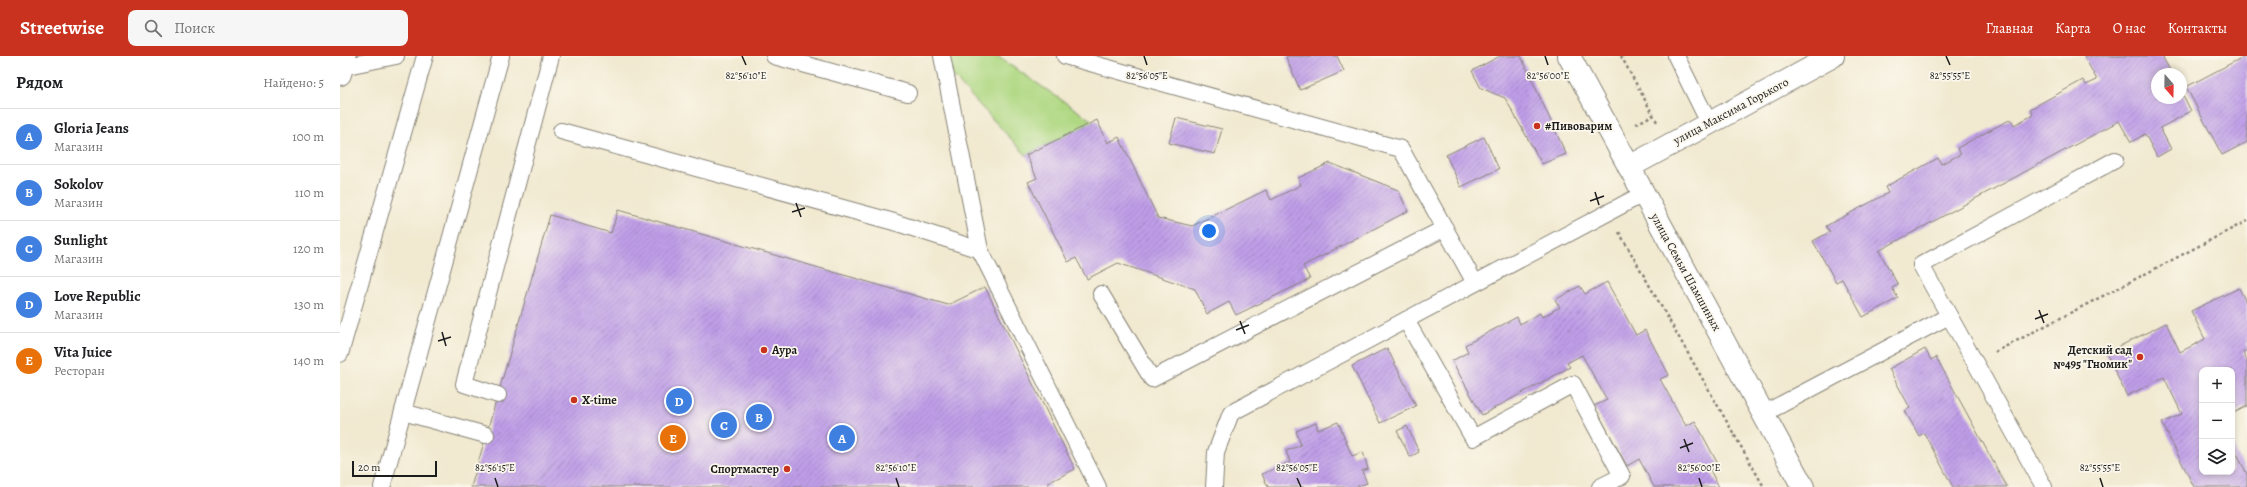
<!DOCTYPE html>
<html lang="ru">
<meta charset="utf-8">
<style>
body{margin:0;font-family:Alegreya,serif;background:#f6f6f6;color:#202124}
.controls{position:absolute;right:12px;bottom:12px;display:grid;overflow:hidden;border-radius:8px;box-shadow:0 2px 6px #0003}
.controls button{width:36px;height:36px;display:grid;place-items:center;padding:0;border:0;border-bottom:1px solid #e0e0e0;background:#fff;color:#202124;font:20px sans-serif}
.compass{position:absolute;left:1811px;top:12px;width:36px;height:36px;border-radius:50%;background:#fff;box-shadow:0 2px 6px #0003;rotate:160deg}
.scale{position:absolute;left:12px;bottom:10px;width:85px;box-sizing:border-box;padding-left:4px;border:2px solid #1c1c1c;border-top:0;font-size:11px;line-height:14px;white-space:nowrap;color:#1c1c1c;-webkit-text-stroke:3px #fbf7ec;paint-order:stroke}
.you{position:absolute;left:869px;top:175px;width:14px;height:14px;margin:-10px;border:3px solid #fff;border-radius:50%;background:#1a73e8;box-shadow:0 0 0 6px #1a73e833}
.badge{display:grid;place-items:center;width:26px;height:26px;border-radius:50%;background:#c8321e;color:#fff;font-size:13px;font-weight:700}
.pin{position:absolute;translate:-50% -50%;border:2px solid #fff;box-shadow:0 1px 4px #0006}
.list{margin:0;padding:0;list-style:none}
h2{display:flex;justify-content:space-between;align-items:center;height:52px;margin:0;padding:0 16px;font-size:17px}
h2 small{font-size:13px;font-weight:400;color:#757577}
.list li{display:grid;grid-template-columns:26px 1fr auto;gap:12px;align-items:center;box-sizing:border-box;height:56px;padding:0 16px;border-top:1px solid #e0e0e0}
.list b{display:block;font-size:15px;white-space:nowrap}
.list p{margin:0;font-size:13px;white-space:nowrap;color:#757577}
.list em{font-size:13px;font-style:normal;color:#757577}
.icon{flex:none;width:22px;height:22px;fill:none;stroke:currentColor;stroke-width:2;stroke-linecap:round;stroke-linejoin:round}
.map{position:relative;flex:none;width:1907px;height:431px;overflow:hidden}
header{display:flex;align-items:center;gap:24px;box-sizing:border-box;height:56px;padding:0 20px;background:#c8321e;color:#fff}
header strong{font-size:19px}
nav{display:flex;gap:22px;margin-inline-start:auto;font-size:14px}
.search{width:280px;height:36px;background:#f6f6f6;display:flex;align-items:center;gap:10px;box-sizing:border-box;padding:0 14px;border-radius:8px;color:#757577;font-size:15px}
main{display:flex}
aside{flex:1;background:#fff}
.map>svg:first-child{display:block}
.green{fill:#afd882;stroke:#667a4f}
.building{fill:url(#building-hatch)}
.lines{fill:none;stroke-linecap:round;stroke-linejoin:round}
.service-casing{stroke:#868276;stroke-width:18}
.tertiary-casing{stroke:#868276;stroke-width:24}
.trunk-casing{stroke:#868276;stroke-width:24}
.path{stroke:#868276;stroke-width:2.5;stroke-dasharray:3 3;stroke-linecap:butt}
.service{stroke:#fff;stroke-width:16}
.tertiary{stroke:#fff;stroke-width:22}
.trunk{stroke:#fff;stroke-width:22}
.ticks{fill:none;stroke:#1c1c1c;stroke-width:1.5}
.poi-dot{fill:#c8321e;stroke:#fbf7ec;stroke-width:1.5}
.labels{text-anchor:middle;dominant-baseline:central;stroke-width:3.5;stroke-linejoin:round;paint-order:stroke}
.street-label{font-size:12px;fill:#1c1c1c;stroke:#fbf7ec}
.poi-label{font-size:12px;font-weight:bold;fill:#1c1c1c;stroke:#fbf7ec;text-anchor:start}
.ticks-label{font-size:10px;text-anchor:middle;fill:#1c1c1c;stroke:#fbf7ec;stroke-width:3.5;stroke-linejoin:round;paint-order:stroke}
</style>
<header>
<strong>Streetwise</strong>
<div class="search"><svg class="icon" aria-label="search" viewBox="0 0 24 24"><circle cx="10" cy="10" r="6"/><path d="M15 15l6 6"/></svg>Поиск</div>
<nav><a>Главная</a><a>Карта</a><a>О нас</a><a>Контакты</a></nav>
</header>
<main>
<aside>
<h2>Рядом<small>Найдено: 5</small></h2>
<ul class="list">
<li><span class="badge" style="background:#3f7fe0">A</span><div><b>Gloria Jeans</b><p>Магазин</p></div><em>100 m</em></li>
<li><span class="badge" style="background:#3f7fe0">B</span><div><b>Sokolov</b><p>Магазин</p></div><em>110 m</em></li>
<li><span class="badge" style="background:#3f7fe0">C</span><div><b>Sunlight</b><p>Магазин</p></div><em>120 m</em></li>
<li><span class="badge" style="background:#3f7fe0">D</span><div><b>Love Republic</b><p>Магазин</p></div><em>130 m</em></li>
<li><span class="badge" style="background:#e8710a">E</span><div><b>Vita Juice</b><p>Ресторан</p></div><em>140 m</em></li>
</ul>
</aside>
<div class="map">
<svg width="1907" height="431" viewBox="0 0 1907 431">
<defs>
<pattern id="building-hatch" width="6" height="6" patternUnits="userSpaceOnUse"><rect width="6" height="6" fill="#bf9ee8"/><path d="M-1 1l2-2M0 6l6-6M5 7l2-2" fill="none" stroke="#9a80bb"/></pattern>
</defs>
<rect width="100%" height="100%" fill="#fbf7ec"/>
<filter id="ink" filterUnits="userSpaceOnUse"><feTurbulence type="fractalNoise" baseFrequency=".025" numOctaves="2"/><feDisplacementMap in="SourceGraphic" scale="8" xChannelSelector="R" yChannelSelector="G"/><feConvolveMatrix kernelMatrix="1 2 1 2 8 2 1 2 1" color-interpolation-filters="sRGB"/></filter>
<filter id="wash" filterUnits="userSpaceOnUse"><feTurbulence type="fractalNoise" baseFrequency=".012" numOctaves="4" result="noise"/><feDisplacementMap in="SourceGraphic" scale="16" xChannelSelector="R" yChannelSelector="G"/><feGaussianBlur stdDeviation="0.9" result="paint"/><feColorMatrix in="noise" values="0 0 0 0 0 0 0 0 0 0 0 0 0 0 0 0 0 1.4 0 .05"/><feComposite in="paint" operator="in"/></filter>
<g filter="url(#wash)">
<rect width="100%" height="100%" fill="#f1e9d0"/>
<path class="green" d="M594 0H657L754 66 686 99Z"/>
<g id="blocks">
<g class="building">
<path d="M948 0H997L1004 15 960 34 946 1Z"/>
<path d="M1160 0H1181L1226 98 1202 108 1165 42 1141 32 1132 15Z"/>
<path d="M1744 0H1822L1832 18H1817V42H1841V35L1851 55 1820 72 1831 93 1817 101 1805 78 1791 86 1779 65 1544 192 1539 195 1558 229 1552 232 1558 242 1523 261 1502 223 1496 226 1473 185 1490 176 1486 170 1548 137 1545 131 1598 102 1601 108 1621 98 1617 92 1671 63 1674 69 1693 59 1690 53 1743 24 1746 29 1757 24Z"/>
<path d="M1905 0H1907V86L1882 99 1846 31Z"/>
<path d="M836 62 882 73 875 98 829 87Z"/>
<path d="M757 64 768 87 779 81 818 162 852 170 926 134 931 144 961 129 958 122 990 107 1058 134 1068 155 963 210 970 223 896 259 889 246 867 258 855 233 778 207 747 223 736 202 728 206 688 126 697 122 686 99Z"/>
<path d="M1144 81 1159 113 1121 131 1106 99Z"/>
<path d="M278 154 608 249 645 231 735 413 708 427 710 431H131L210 159 271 177Z"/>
<path d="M1267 226 1296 279 1305 274 1329 319 1320 323 1346 370 1355 365 1379 410 1370 414 1379 431H1314L1299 403 1287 410 1254 350 1267 344 1242 299 1227 307 1230 311 1142 359 1112 305 1128 296 1125 289 1177 261 1180 268 1200 257 1202 261 1220 251 1215 244 1240 230 1245 238Z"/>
<path d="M1899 232 1907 248V294L1903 296 1907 304V350L1892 358V314H1862V416H1892V388L1907 418V431H1854L1822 367 1842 358 1824 321 1787 340 1766 297 1826 267 1840 296 1865 283 1851 255Z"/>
<path d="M1047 292 1076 350 1040 367 1012 310Z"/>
<path d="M1585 293 1591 304 1596 301 1667 431H1613L1584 377 1579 380 1565 355 1570 352 1549 313Z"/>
<path d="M998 366 1012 400 1023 396 1028 413 1022 415 1027 427 1015 431H928L922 418 950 406 946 395 961 389 956 375 976 367 978 374Z"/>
<path d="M1067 370 1079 396 1070 401 1057 375Z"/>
</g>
</g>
</g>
<g filter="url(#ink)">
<use href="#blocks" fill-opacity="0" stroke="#868276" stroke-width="1"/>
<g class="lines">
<defs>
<g id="service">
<path d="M434 0 568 37"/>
<path d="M602 0 640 194 758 431"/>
<path d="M725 0 1061 93 1135 227"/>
<path d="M1336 0 1369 67"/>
<path d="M2 11 56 0"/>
<path d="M221 75 554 166 640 194"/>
<path d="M761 238 812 323 1105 172"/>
<path d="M1066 264 1133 382 1233 328 1282 420 1260 431"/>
<path d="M0 298 85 0"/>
<path d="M158 339 124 328 211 0"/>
<path d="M63 356 146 379"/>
<path d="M1423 358 1609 260"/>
<path d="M42 431 161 0"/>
<path d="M874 431 876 396 891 357 1303 138"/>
<path d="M1704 431 1581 209 1775 104"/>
</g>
<g id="tertiary">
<path d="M1229 0 1463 431"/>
<path d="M1289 111 1493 0"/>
</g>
<path id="trunk" d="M0 18 5 0"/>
</defs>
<use href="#service" class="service-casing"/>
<use href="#tertiary" class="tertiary-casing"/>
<use href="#trunk" class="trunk-casing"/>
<g class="path">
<path d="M1281 0 1317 66"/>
<path d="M1296 68 1313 59"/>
<path d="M1279 176 1424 431"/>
<path d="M1655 296 1907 165"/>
</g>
<use href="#service" class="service"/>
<use href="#tertiary" class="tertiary"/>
<use href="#trunk" class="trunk"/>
</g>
</g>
<path class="ticks" d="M402 0 406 9M804 0 807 9M1205 0 1208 9M1606 0 1610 9M1255 136 1259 149M1250 145 1264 140M456 147 461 161M452 156 465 152M1699 254 1704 267M1695 263 1708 258M900 265 905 278M896 274 909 269M102 276 106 290M98 285 111 281M1344 383 1349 396M1340 392 1353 387M155 422 158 431M556 422 559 431M957 422 961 431M1359 422 1362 431M1760 422 1763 431"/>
<g class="poi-dot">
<circle cx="1197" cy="70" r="4"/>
<circle cx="424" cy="294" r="4"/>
<circle cx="1800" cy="301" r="4"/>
<circle cx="234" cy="344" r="4"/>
<circle cx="447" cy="413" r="4"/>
</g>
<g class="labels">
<g class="street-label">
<text transform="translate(1391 55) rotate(-28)">улица Максима Горького</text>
<text transform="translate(1346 216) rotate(61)">улица Семьи Шамшиных</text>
</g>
<g class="poi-label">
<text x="1205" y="70">#Пивоварим</text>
<text x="432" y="294">Аура</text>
<text x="1792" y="294" text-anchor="end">Детский сад<tspan x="1792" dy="14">№495 "Гномик"</tspan></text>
<text x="242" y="344">X-time</text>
<text x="439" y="413" text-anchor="end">Спортмастер</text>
</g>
</g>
<g class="ticks-label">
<text x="406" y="23">82°56'10"E</text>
<text x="807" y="23">82°56'05"E</text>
<text x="1208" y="23">82°56'00"E</text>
<text x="1610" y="23">82°55'55"E</text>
<text x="155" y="415">82°56'15"E</text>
<text x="556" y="415">82°56'10"E</text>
<text x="957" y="415">82°56'05"E</text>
<text x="1359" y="415">82°56'00"E</text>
<text x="1760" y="415">82°55'55"E</text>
</g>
</svg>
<div class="controls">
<button>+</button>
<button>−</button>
<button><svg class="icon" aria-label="layers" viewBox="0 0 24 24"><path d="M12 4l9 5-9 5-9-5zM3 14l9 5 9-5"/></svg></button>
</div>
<svg class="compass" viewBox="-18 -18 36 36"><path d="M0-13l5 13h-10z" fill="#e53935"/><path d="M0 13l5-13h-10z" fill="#757577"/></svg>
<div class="scale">20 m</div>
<div class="you"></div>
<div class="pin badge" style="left:502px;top:382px;background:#3f7fe0">A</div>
<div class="pin badge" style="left:419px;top:361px;background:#3f7fe0">B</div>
<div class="pin badge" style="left:384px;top:369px;background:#3f7fe0">C</div>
<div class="pin badge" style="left:339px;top:345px;background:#3f7fe0">D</div>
<div class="pin badge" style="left:333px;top:382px;background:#e8710a">E</div>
</div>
</main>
